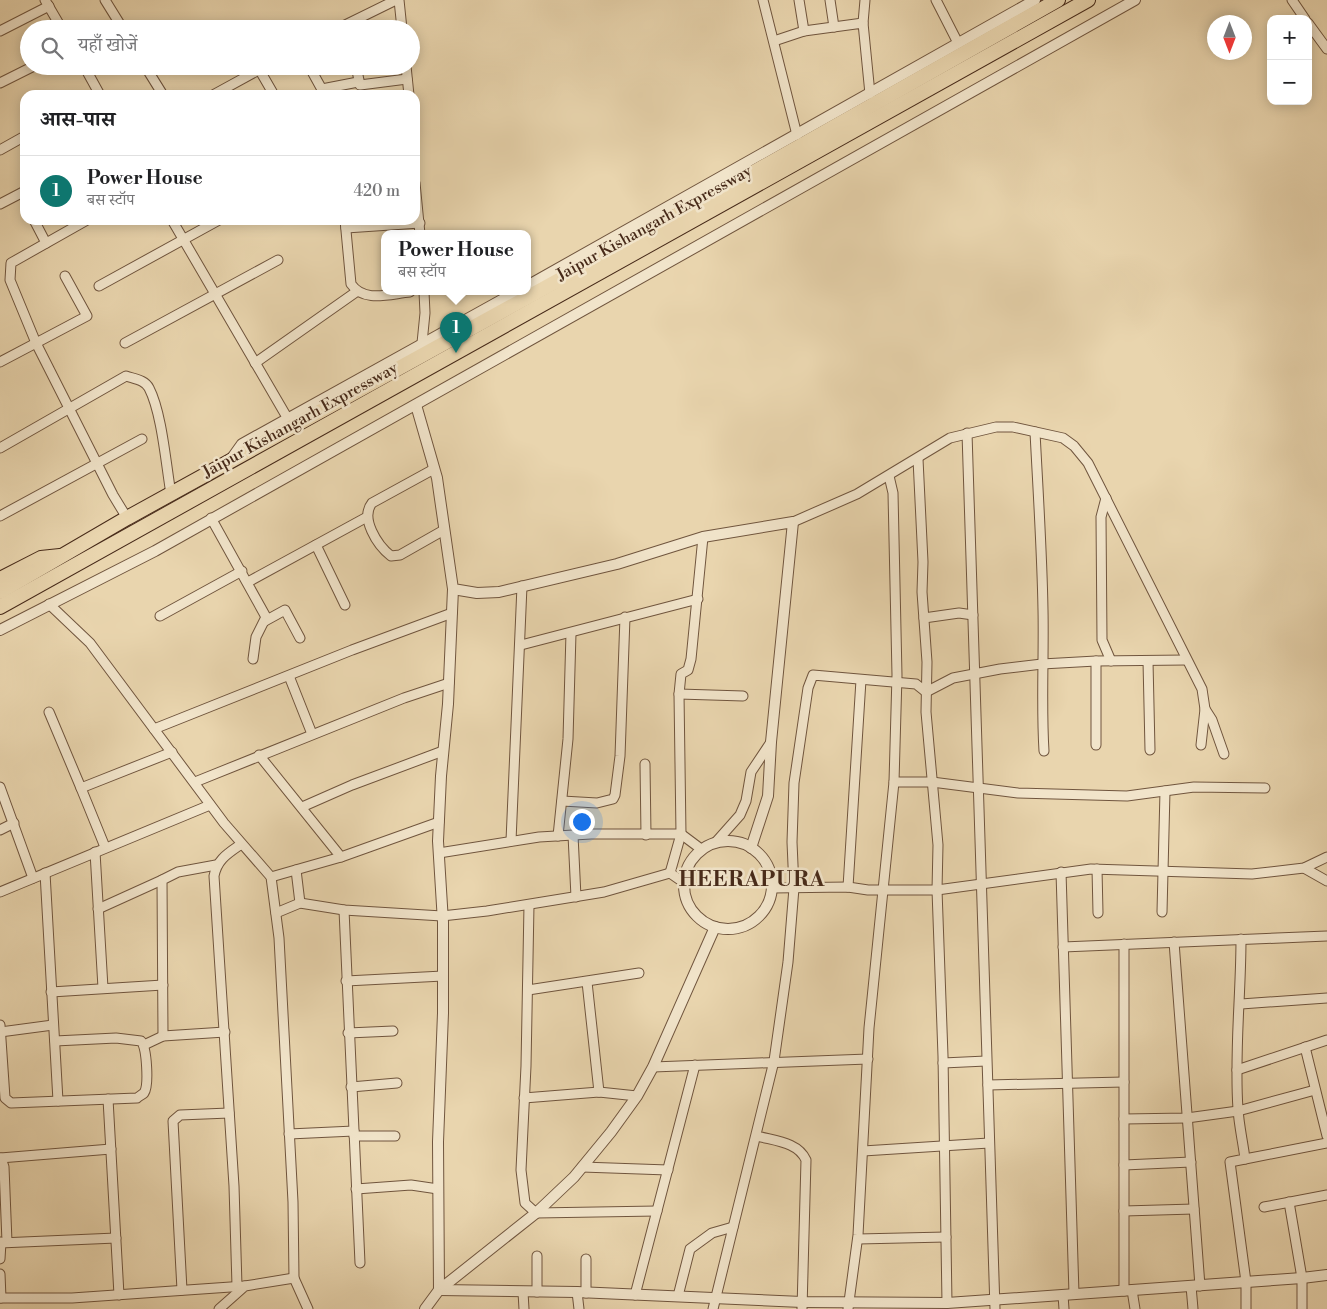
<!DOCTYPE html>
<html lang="hi">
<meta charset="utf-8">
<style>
body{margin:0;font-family:"Libre Bodoni","Noto Serif Devanagari",serif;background:#f2f2f2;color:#202124}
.controls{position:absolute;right:15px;top:15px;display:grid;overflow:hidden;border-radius:10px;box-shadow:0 2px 12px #0003}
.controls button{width:45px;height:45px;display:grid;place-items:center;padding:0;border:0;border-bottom:1px solid #e0e0e0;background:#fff;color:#202124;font:25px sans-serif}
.compass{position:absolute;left:1207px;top:15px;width:45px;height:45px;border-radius:50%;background:#fff;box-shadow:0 2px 12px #0003;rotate:180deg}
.you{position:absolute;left:581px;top:821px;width:18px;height:18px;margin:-12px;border:4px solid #fff;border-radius:50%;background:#1a73e8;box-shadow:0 0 0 8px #1a73e833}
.badge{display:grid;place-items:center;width:32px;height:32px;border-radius:50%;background:#0f766e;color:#fff;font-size:16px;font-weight:700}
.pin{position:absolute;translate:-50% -41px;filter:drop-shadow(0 1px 2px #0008)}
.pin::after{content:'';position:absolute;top:26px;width:18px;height:15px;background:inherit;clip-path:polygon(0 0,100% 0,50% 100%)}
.popup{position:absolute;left:381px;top:230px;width:150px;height:65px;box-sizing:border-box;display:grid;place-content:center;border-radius:10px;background:#fff;filter:drop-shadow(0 1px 4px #0005);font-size:16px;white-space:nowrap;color:#757577}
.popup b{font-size:19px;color:#202124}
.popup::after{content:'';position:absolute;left:50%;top:100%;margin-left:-10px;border:10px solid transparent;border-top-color:#fff}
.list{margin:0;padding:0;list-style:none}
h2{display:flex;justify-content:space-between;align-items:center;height:65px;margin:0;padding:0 20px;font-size:21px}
h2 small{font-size:16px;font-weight:400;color:#757577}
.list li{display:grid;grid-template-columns:32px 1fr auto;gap:15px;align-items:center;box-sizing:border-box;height:70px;padding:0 20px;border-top:1px solid #e0e0e0}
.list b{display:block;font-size:19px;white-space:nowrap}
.list p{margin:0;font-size:16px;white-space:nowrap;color:#757577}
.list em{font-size:16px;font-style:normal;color:#757577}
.icon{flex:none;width:28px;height:28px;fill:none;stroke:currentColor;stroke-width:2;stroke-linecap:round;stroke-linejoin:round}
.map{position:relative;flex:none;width:1327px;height:1309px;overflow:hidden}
.search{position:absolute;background:#fff;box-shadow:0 2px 12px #0003;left:20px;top:20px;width:400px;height:55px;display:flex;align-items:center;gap:12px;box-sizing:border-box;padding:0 18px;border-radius:28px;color:#757577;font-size:19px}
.panel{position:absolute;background:#fff;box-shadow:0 2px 12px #0003;left:20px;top:90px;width:400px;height:135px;border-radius:15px}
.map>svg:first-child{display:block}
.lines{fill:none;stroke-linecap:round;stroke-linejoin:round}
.minor-casing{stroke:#70553e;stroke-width:11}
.tertiary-casing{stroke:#70553e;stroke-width:12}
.trunk-casing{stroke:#472a19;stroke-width:16}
.minor{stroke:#f1e4ca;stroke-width:9}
.tertiary{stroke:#f1e4ca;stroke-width:10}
.trunk{stroke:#e9d5ae;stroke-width:14}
.labels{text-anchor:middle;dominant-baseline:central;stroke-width:5;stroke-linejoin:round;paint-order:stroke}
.street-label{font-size:16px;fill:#472a19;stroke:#f1e4ca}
.district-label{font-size:21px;font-weight:bold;letter-spacing:1px;fill:#472a19;stroke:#f1e4ca}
</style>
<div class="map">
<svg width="1327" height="1309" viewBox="0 0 1327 1309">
<rect width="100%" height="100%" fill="#e9d5ae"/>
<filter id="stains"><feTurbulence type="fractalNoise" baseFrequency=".004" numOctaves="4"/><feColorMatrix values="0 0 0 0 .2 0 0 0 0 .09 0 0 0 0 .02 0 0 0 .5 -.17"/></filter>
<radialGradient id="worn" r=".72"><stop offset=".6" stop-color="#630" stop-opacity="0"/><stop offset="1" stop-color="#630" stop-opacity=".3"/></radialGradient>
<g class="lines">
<defs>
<g id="minor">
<path d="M45 0 62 29"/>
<path d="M105 0 123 29"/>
<path d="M399 0 402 29"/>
<path d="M763 0 797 135"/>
<path d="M799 0 804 31"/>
<path d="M830 0 834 27"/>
<path d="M936 0 958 43"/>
<path d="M1292 0 1305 19"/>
<path d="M863 23 865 0"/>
<path d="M1308 23 1327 49"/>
<path d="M337 29 396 0"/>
<path d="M0 31 49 6"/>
<path d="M774 41 804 31 863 23 870 94"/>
<path d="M84 66 100 95"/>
<path d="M145 66 163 95"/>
<path d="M309 66 325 95"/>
<path d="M356 66 360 85 407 79"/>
<path d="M406 66 409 95"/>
<path d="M259 69 274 95"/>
<path d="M0 83 34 66"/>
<path d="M322 89 358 82"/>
<path d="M213 95 266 66"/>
<path d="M0 150 25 136"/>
<path d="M415 183 420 234"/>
<path d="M0 204 25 191"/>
<path d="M34 220 46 243"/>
<path d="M172 220 288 419"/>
<path d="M345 220 351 284C364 303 389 294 410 292"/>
<path d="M346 228 420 223"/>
<path d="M65 276 87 316 36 343 10 280 11 263 87 220"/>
<path d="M99 286 219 220"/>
<path d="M125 343 278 260"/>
<path d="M422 343 425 313 424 292"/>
<path d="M0 362 36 343 113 495 127 518"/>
<path d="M255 363 356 292"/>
<path d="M1035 432C1038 491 1042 551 1043 610 1044 657 1041 704 1044 751"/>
<path d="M967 433 995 1309"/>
<path d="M0 448 126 376C135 379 145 380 149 388 162 413 166 465 171 494"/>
<path d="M918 459 923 562 922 592 927 662 926 712 938 845 937 890 943 1056 947 1303"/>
<path d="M434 469 372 503C360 518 377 545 391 556L400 555 444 530"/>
<path d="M1106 498 1101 517 1102 640 1111 661"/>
<path d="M0 516 142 439"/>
<path d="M211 518 266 617 256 637 253 659"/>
<path d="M793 522 857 494 950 438 996 427H1013L1063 438 1074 446 1088 463 1202 689 1205 709 1201 745"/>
<path d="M316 545 345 605"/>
<path d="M248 582 367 517"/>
<path d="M49 604 90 643 224 823 271 877 279 938 293 1202 294 1278 308 1309"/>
<path d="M160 616 242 571"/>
<path d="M924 618 959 613 973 615"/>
<path d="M265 621 285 610 300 638"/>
<path d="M521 645 698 599"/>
<path d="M1148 661 1150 750"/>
<path d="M289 676 312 734"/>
<path d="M679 694 743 696"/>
<path d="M1205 709 1212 720 1224 754"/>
<path d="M49 712 81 788 172 752"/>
<path d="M154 729 352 650 452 613"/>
<path d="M1096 745V661"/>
<path d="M259 755 341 857"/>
<path d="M645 764 646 835"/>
<path d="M195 782 404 698 449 683"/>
<path d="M894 782H932L1018 793 1127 796 1194 787 1265 788"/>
<path d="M0 787 33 878"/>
<path d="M81 788 105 847"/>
<path d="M562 801 597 803 613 799 615 795 620 756 625 617"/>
<path d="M302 807 352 785 443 751"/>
<path d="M0 830 14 823"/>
<path d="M573 835 576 897"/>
<path d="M558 836 568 739 571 633"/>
<path d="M511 841 522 586"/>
<path d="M716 842 740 815 746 801 751 772 771 742"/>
<path d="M95 852 103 988"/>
<path d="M439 853 539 837 591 834H681L701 849"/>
<path d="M1304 868 1327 881"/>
<path d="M1097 869 1098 913"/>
<path d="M296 870 300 903"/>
<path d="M1061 872 1074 1294"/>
<path d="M45 873 58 1101"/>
<path d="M670 873 681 834 679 694 681 674 688 670 691 659 703 537"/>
<path d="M271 877 341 857 439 822"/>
<path d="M848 887 861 680"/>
<path d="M772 888 848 887 868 890H937L1091 869 1252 874 1304 868 1327 857"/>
<path d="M0 892 210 805"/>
<path d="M529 905 526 1066 521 1170 525 1203 536 1213 657 1211"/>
<path d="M98 909 162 880"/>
<path d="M344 910 360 1263"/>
<path d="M1162 912 1165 791"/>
<path d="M276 913 300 903 344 910 442 916 487 911 604 892 670 873 683 882"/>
<path d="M1241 939C1241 996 1234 1053 1238 1109 1239 1126 1243 1142 1245 1159L1230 1162 1246 1282V1309"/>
<path d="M1174 942 1200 1286"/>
<path d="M1124 944V1291"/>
<path d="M1063 947 1327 936"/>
<path d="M346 981 443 976"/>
<path d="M587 982 599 1092"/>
<path d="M528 990 639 973"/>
<path d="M51 992 163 985"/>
<path d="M1241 1004 1327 998"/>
<path d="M0 1025 5 1098 11 1103 137 1098C138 1097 143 1094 144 1093 149 1086 147 1048 141 1041L116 1038 55 1041"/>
<path d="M0 1032 53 1025"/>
<path d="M348 1033 393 1031"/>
<path d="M163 1036 162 880 178 872 216 865"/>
<path d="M144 1045 163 1036 225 1032"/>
<path d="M1305 1047 1327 1136"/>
<path d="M943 1063 986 1061"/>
<path d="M653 1067 868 1059"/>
<path d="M1237 1070 1327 1040"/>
<path d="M988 1085 1124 1082"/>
<path d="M351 1087 397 1083"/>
<path d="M524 1098 599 1092 637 1096"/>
<path d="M108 1099 119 1295"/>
<path d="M1124 1119 1187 1118 1238 1111 1315 1090"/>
<path d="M289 1134 354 1131"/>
<path d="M354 1136H395"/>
<path d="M757 1136C775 1141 798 1142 806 1160L802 1309"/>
<path d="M863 1151 989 1143"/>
<path d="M0 1158 111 1149"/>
<path d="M1 1158 4 1167 7 1242"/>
<path d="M1245 1159 1327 1143"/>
<path d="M1124 1165 1191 1162"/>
<path d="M582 1167 668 1170"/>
<path d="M356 1189 411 1185 438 1189"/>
<path d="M1289 1202 1302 1278V1309"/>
<path d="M1264 1207 1327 1195"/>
<path d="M1124 1211 1194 1209"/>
<path d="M858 1239 946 1237"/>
<path d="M0 1243 116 1238"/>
<path d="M0 1259 1 1242"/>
<path d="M0 1274 1 1298"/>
<path d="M237 1286 234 1186 214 876C217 860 227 854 240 845"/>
<path d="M1191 1286 1193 1309"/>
<path d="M182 1290 173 1121 180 1115 229 1113"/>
<path d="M1132 1290 1135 1309"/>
<path d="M523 1292 524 1309"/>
<path d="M537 1292V1256"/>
<path d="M577 1292 579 1309"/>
<path d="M586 1293V1259"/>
<path d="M635 1295 695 1065"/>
<path d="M1063 1295 1064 1309"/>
<path d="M678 1296 690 1249 712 1233 733 1227"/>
<path d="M0 1298H72L245 1286"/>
<path d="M219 1309 245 1286 294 1278"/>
<path d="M713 1309 774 1061 788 962 794 888 792 842 794 783 808 688 813 675 916 684 926 692 953 678 1000 669 1042 664 1096 661 1186 660"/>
<path d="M848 1309 858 1235 869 1028 894 782 897 675 893 493 889 476"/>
</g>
<g id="tertiary">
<path d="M527 286 1035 0"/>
<path d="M416 405 437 478 453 589 477 593 499 592 617 564 703 537 793 522 771 742 768 796 751 848"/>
<path d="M232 458 242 444 516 292"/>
<path d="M453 589 448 704 441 776 438 841 443 922V1013L438 1142 439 1290 577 1292 802 1302 947 1303 1302 1278 1327 1275"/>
<path d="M0 630 155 551 1135 0"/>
<circle cx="728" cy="885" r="44"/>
<path d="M425 1309 439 1290 536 1213 574 1177 611 1132 637 1096 653 1067 715 927"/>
</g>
<g id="trunk">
<path d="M0 579 41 558 60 556"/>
<path d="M0 592 127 518 717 193 1058 0"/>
<path d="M0 607 1088 0"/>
</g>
</defs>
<use href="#minor" class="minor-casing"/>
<use href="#tertiary" class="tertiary-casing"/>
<use href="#trunk" class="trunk-casing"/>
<use href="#minor" class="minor"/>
<use href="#tertiary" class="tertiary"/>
<use href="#trunk" class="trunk"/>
</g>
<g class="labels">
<g class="street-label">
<text transform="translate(654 223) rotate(-29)">Jaipur Kishangarh Expressway</text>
<text transform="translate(300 420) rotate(-29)">Jaipur Kishangarh Expressway</text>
</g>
<g class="district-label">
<text x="752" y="880">HEERAPURA</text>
</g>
</g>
<rect width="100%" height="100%" filter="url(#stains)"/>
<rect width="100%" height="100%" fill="url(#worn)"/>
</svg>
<div class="controls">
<button>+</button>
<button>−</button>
</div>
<svg class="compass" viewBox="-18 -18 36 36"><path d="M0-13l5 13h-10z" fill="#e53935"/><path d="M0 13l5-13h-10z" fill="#757577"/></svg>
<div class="you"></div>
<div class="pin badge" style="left:456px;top:353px">1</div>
<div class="popup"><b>Power House</b>बस स्टॉप</div>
<div class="search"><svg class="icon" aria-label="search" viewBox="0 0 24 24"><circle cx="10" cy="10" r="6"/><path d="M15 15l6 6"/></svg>यहाँ खोजें</div>
<section class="panel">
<h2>आस-पास<small></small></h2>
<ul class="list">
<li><span class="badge">1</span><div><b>Power House</b><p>बस स्टॉप</p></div><em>420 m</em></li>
</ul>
</section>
</div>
